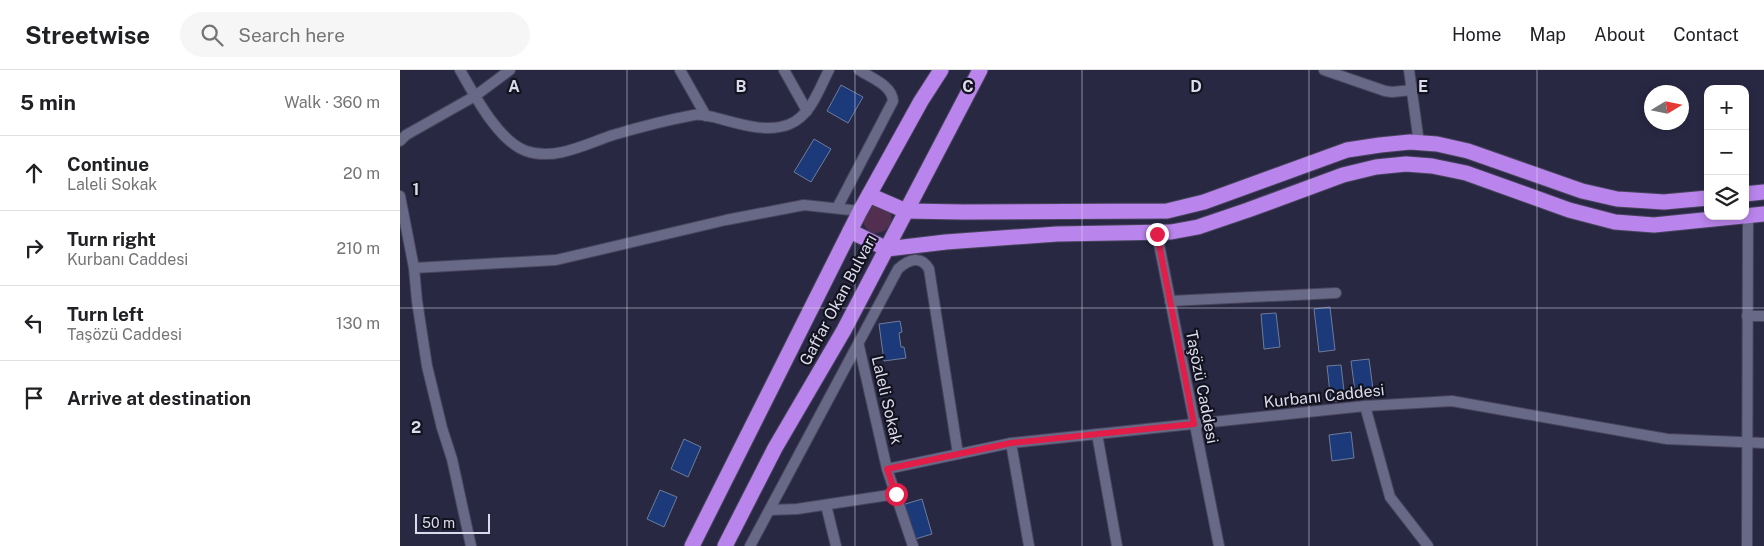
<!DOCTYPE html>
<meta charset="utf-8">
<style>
body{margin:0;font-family:"Public Sans",sans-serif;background:#f6f6f6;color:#202124}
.controls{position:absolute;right:15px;top:15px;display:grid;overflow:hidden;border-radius:10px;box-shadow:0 2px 8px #0003}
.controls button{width:45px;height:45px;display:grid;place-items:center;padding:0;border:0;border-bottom:1px solid #e0e0e0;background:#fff;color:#202124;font:25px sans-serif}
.compass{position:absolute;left:1244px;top:15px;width:45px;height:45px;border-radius:50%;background:#fff;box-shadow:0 2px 8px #0003;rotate:80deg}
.scale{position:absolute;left:15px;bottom:12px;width:75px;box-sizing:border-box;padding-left:5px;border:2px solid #dbdbed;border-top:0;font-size:14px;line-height:18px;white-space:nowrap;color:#dbdbed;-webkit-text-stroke:4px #13131f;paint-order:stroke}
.stop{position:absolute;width:15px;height:15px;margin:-11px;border:4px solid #e11d48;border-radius:50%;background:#fff}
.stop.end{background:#e11d48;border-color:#fff;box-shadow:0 1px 5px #0008}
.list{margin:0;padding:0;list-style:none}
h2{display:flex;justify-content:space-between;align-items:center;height:65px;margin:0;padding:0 20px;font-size:21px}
h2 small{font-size:16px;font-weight:400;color:#757577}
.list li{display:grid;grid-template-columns:32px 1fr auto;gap:15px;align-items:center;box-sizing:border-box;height:75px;padding:0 20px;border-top:1px solid #e0e0e0}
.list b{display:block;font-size:19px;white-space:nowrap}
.list p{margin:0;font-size:16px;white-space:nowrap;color:#757577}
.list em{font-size:16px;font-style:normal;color:#757577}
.icon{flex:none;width:28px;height:28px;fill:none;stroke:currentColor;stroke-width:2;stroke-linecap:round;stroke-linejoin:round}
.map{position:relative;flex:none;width:1364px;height:476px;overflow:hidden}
header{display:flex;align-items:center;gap:30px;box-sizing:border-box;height:70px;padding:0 25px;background:#fff;border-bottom:1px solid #e0e0e0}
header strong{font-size:24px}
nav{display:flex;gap:28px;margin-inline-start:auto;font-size:18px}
.search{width:350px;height:45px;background:#f6f6f6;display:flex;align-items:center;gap:12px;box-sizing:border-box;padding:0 18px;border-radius:28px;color:#757577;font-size:19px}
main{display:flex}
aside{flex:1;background:#fff}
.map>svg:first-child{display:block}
.green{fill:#522f50}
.building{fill:#1c397a;stroke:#6d7c98}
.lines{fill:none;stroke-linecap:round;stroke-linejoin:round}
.minor-casing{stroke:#47455b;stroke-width:12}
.highway-casing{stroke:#47455b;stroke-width:17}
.minor{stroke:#686887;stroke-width:10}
.highway{stroke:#b984eb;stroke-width:15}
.route{stroke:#e11d48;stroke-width:6}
.grid{fill:none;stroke:#dbdbed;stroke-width:1;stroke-opacity:0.55}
.labels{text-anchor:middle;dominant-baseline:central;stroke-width:4.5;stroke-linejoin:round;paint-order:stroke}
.street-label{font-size:16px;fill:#dbdbed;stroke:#13131f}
.grid-label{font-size:16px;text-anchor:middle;font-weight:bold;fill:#dbdbed;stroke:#13131f;stroke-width:4.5;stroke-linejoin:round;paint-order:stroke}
</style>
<header>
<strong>Streetwise</strong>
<div class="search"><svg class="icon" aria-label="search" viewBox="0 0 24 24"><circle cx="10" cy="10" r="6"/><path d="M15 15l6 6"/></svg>Search here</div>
<nav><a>Home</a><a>Map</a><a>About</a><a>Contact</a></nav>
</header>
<main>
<aside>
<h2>5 min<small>Walk · 360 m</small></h2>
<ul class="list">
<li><svg class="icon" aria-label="ahead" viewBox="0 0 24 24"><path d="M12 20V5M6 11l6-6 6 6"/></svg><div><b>Continue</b><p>Laleli Sokak</p></div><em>20 m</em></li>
<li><svg class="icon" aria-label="right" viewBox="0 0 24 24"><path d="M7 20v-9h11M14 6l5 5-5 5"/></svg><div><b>Turn right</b><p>Kurbanı Caddesi</p></div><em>210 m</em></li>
<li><svg class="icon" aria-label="left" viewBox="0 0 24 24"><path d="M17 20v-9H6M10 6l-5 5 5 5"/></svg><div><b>Turn left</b><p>Taşözü Caddesi</p></div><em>130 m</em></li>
<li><svg class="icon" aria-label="arrive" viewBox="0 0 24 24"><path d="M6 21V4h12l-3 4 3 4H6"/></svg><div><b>Arrive at destination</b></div></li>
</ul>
</aside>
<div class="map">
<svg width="1364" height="476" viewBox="0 0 1364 476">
<rect width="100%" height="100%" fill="#292843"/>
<path class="green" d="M474 133 490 140C499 165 461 175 462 142Z"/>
<g class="building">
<path d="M441 15 463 27 448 53 427 41Z"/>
<path d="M414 69 431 79 411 112 394 102Z"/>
<path d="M930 237 935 280 919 282 914 239Z"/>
<path d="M876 243 880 277 864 279 861 244Z"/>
<path d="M500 251 502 262 499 263 501 277H504L506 288 484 291 479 254Z"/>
<path d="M969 289 974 327 956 329 951 291Z"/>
<path d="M941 295 945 330 931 332 927 296Z"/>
<path d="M951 362 954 388 932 391 929 365Z"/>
<path d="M284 369 301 377 288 407 271 399Z"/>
<path d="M260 420 277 427 264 457 247 449Z"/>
<path d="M522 429 532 464 512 470 502 435Z"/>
</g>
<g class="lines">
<defs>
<g id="minor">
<path d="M60 0C74 24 98 71 126 81 155 91 186 74 213 65 240 57 267 50 294 45 300 44 307 46 313 47 337 53 366 64 390 54 411 45 419 19 429 0"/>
<path d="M280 0 306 46"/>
<path d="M384 0 407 41"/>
<path d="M924 0 985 21 992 22 1012 20"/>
<path d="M1009 0 1019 73"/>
<path d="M0 71 6 65 75 26 110 0"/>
<path d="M0 126 14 198 17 231 27 296 42 358 52 389 71 476"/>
<path d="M437 138 493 31C492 15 471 8 459 0"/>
<path d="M757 164 819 476"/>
<path d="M14 198 156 190 326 150 404 135 460 141"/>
<path d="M770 231 936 223"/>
<path d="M1347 246H1364"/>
<path d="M459 276 487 399 513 476"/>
<path d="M965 336 990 427 1028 476"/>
<path d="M697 364 717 476"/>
<path d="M611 373 629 476"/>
<path d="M487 399 611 373 965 336 1052 331 1267 369 1364 373"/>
<path d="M426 435 436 476"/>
<path d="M370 440 397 439 496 424"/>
<path d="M350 476 498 199C509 189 521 185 529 199L558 384"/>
<path d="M1347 476 1348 146"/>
</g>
<g id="highway">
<path d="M1345 124 1364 122"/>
<path d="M469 125 506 141 563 142 767 141 804 132 947 80 980 75 1010 72 1037 74 1068 81 1182 121 1217 129 1264 132 1308 128"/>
<path d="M1345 146 1364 144"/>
<path d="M450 161 487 179 546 172 657 164 771 162 798 157 848 140 943 105 976 97 1006 94 1032 96 1066 103 1169 140 1215 152 1254 155 1343 146"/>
<path d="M292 476 460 141 521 31 541 0"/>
<path d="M325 476 375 378 444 260 580 0"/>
</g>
</defs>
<use href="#minor" class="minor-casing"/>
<use href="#highway" class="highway-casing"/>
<use href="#minor" class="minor"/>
<use href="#highway" class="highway"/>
</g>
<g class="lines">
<path class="route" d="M496 424 487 399 611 373 794 354 757 164"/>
</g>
<path class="grid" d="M227 0V476M455 0V476M682 0V476M909 0V476M1137 0V476M0 238H1364"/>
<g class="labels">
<g class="street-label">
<text transform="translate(438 230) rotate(-62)">Gaffar Okan Bulvarı</text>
<text transform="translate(802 317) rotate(79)">Taşözü Caddesi</text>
<text transform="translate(924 326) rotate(-6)">Kurbanı Caddesi</text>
<text transform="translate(487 330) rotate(77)">Laleli Sokak</text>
</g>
</g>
<g class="grid-label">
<text x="114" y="22">A</text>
<text x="341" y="22">B</text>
<text x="568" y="22">C</text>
<text x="796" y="22">D</text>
<text x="1023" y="22">E</text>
<text x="16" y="125">1</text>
<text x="16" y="363">2</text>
</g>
</svg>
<div class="controls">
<button>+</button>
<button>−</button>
<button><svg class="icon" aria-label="layers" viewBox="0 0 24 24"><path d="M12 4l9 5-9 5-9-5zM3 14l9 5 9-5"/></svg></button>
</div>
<svg class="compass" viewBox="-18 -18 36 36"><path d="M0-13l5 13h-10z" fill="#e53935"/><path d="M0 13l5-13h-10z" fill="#757577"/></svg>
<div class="scale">50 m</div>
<div class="stop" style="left:496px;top:424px"></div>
<div class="stop end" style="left:757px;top:164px"></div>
</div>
</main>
